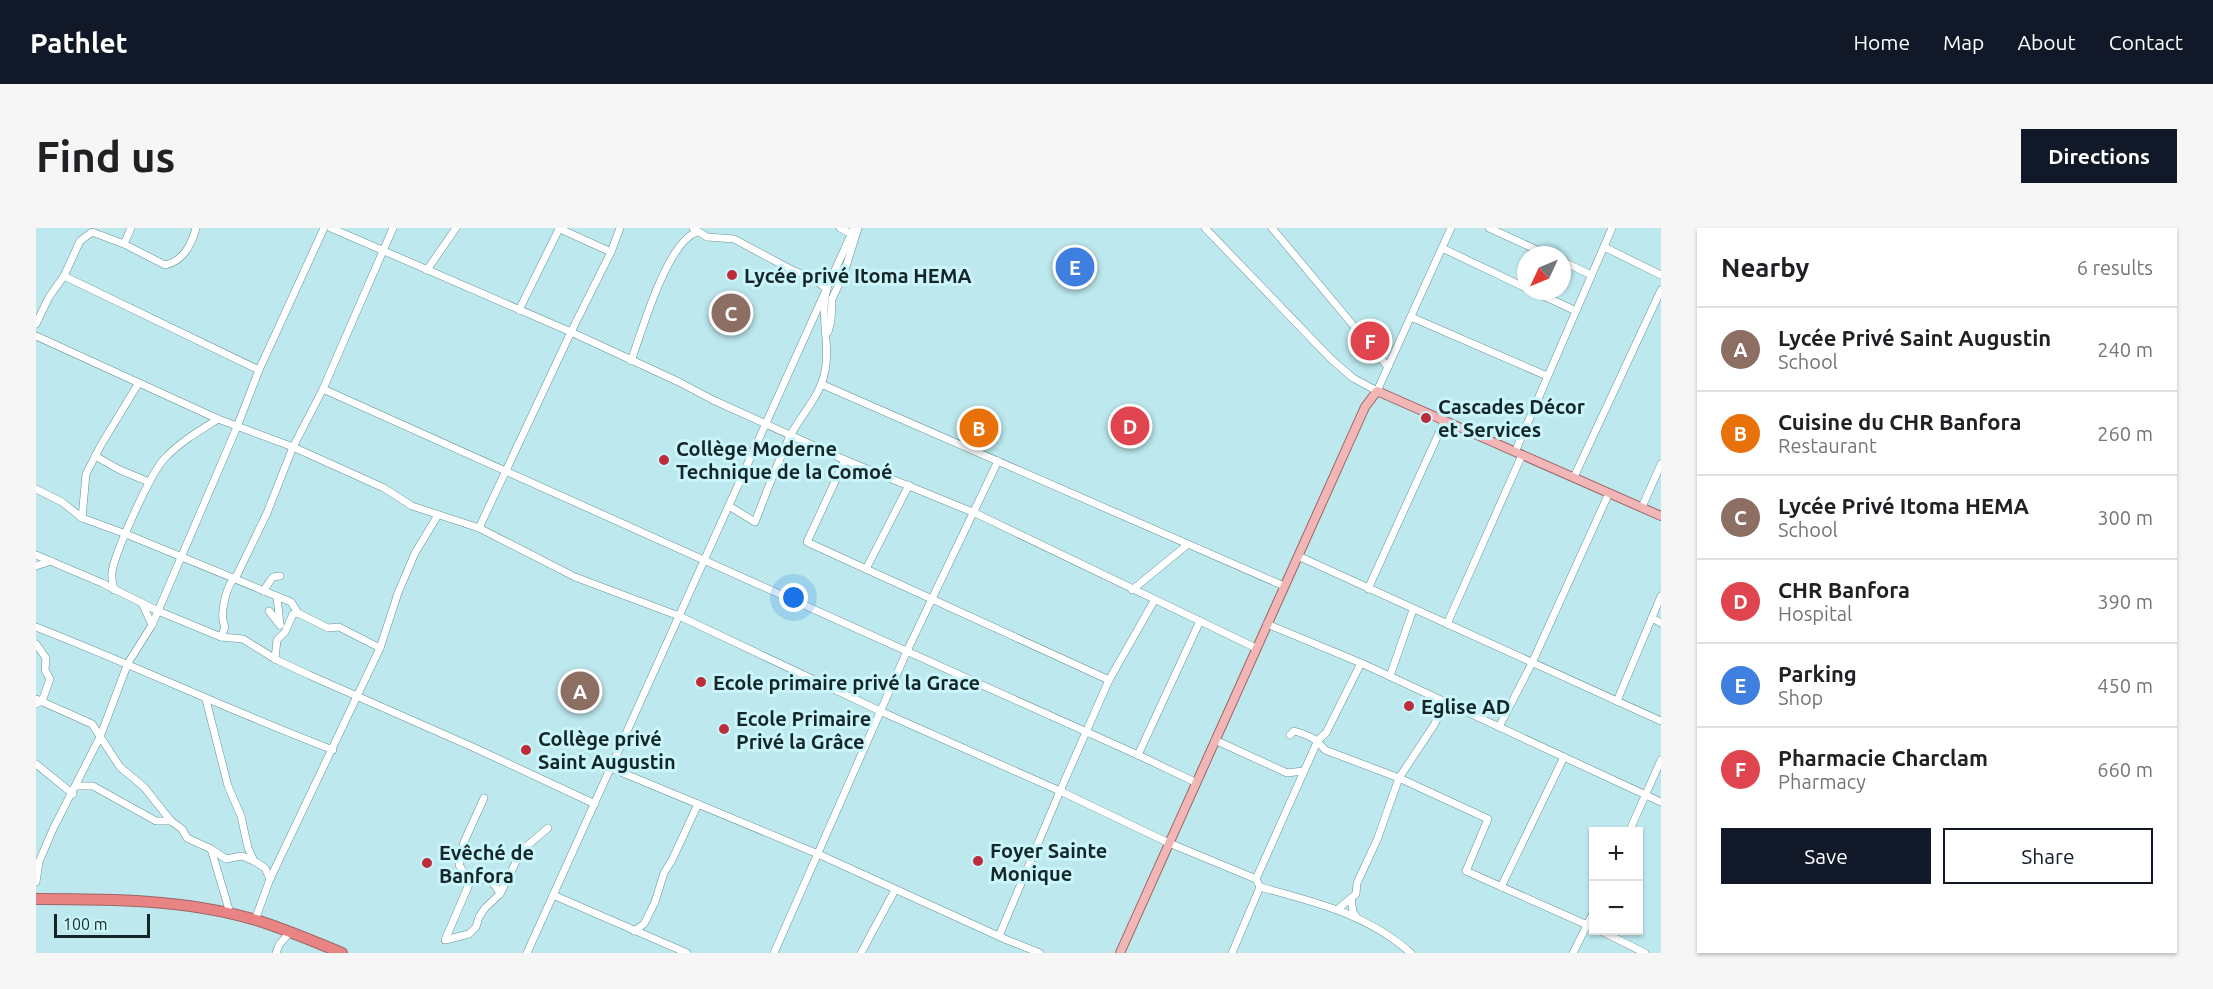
<!DOCTYPE html>
<meta charset="utf-8">
<style>
body{margin:0;font-family:Ubuntu,sans-serif;background:#f6f6f6;color:#202124}
.controls{position:absolute;right:18px;bottom:18px;display:grid;overflow:hidden;border-radius:0px;box-shadow:0 2px 4px #0004}
.controls button{width:54px;height:54px;display:grid;place-items:center;padding:0;border:0;border-bottom:2px solid #e0e0e0;background:#fff;color:#202124;font:30px sans-serif}
.compass{position:absolute;left:1481px;top:18px;width:54px;height:54px;border-radius:50%;background:#fff;box-shadow:0 2px 4px #0004;rotate:226deg}
.scale{position:absolute;left:18px;bottom:15px;width:96px;box-sizing:border-box;padding-left:6px;border:3px solid #152628;border-top:0;font-size:16px;line-height:21px;white-space:nowrap;color:#152628;-webkit-text-stroke:4px #caf6fb;paint-order:stroke}
.you{position:absolute;left:758px;top:370px;width:21px;height:21px;margin:-15px;border:4px solid #fff;border-radius:50%;background:#1a73e8;box-shadow:0 0 0 9px #1a73e833}
.badge{display:grid;place-items:center;width:39px;height:39px;border-radius:50%;background:#111827;color:#fff;font-size:20px;font-weight:700}
.pin{position:absolute;translate:-50% -50%;border:3px solid #fff;box-shadow:0 2px 6px #0006}
.list{margin:0;padding:0;list-style:none}
h2{display:flex;justify-content:space-between;align-items:center;height:78px;margin:0;padding:0 24px;font-size:26px}
h2 small{font-size:20px;font-weight:400;color:#757577}
.list li{display:grid;grid-template-columns:39px 1fr auto;gap:18px;align-items:center;box-sizing:border-box;height:84px;padding:0 24px;border-top:2px solid #e0e0e0}
.list b{display:block;font-size:22px;white-space:nowrap}
.list p{margin:0;font-size:20px;white-space:nowrap;color:#757577}
.list em{font-size:20px;font-style:normal;color:#757577}
.actions{display:flex;gap:12px;padding:18px 24px}
.actions a{flex:1;padding:14px 0;border:2px solid #111827;border-radius:0px;text-align:center;font-size:21px;color:#111827}
.actions .main{background:#111827;color:#fff}
.map{position:relative;flex:none;width:1625px;height:725px;overflow:hidden;border-radius:0px}
header{display:flex;align-items:center;gap:36px;box-sizing:border-box;height:84px;padding:0 30px;background:#111827;color:#fff}
header strong{font-size:28px}
nav{display:flex;gap:33px;margin-inline-start:auto;font-size:21px}
.intro{display:flex;align-items:center;justify-content:space-between;box-sizing:border-box;height:144px;padding:0 36px}
h1{margin:0;font-size:42px}
.button{padding:15px 27px;border-radius:0px;background:#111827;color:#fff;font-size:21px;font-weight:700}
main{display:flex;gap:36px;padding:0 36px}
aside{flex:1;background:#fff;border-radius:0px;box-shadow:0 2px 4px #0004}
.map>svg:first-child{display:block}
.lines{fill:none;stroke-linecap:round;stroke-linejoin:round}
.minor-casing{stroke:#679095;stroke-width:8}
.major-casing{stroke:#9e6464;stroke-width:10}
.highway-casing{stroke:#9e6464;stroke-width:12}
.minor{stroke:#fff;stroke-width:7}
.major{stroke:#f1b6b5;stroke-width:8}
.highway{stroke:#e88584;stroke-width:10}
.poi-dot{fill:#bd2c3b;stroke:#caf6fb;stroke-width:2}
.labels{text-anchor:middle;dominant-baseline:central;stroke-width:6;stroke-linejoin:round;paint-order:stroke}
.poi-label{font-size:20px;font-weight:bold;fill:#152628;stroke:#caf6fb;text-anchor:start}
</style>
<header>
<strong>Pathlet</strong>
<nav><a>Home</a><a>Map</a><a>About</a><a>Contact</a></nav>
</header>
<div class="intro"><h1>Find us</h1><a class="button">Directions</a></div>
<main>
<div class="map">
<svg width="1625" height="725" viewBox="0 0 1625 725">
<rect width="100%" height="100%" fill="#bde9ee"/>
<g class="lines">
<defs>
<g id="minor">
<path d="M295 0 535 104 643 154 677 172 809 232 939 285 1220 420"/>
<path d="M522 0 575 24"/>
<path d="M657 0 671 9 698 11 758 43 773 48 791 61C783 87 795 115 789 143 785 167 765 187 754 208 741 236 730 265 719 294L693 278"/>
<path d="M804 0 816 6"/>
<path d="M1169 0 1295 131 1317 150 1341 163 1415 0"/>
<path d="M1236 0 1352 139"/>
<path d="M1453 0 1512 27"/>
<path d="M88 16 129 37C147 33 155 18 160 0"/>
<path d="M1568 19 1625 47"/>
<path d="M1406 20 1490 60"/>
<path d="M1526 33 1555 47"/>
<path d="M391 42 420 0"/>
<path d="M28 48 223 142"/>
<path d="M1497 63 1540 83"/>
<path d="M483 82 523 1"/>
<path d="M1375 89 1511 148"/>
<path d="M0 96 13 69 28 48 44 13 56 4 88 16 95 0"/>
<path d="M792 104 795 93 796 71 808 45 822 0"/>
<path d="M0 108 182 191 257 219 348 260 376 278 443 300 539 349 643 388 846 484 1024 563 1133 615 1220 651 1224 659C1279 674 1331 686 1375 725"/>
<path d="M595 133C606 103 631 14 661 4"/>
<path d="M785 156 1248 358"/>
<path d="M287 161 1102 527 1159 554"/>
<path d="M1479 224 1576 0"/>
<path d="M59 228 84 242 113 254"/>
<path d="M809 232 771 314 830 341 873 257"/>
<path d="M1538 249 1625 62"/>
<path d="M0 261 26 274 46 290 90 306 255 374 262 385 292 400 303 399 344 420"/>
<path d="M1606 279 1625 236"/>
<path d="M46 290 50 246 65 217 102 156"/>
<path d="M443 300 535 104 575 24 584 0"/>
<path d="M0 327 66 355 122 383 185 409 207 411 241 432 273 447 441 521 559 576"/>
<path d="M1262 328 1625 493"/>
<path d="M0 338 15 333"/>
<path d="M830 341 1073 452"/>
<path d="M1332 361 1408 194"/>
<path d="M78 362C77 356 75 350 76 344 79 324 115 244 129 230 144 214 163 203 182 191"/>
<path d="M1096 362 1151 317"/>
<path d="M227 363 237 349 244 348"/>
<path d="M241 369 244 397"/>
<path d="M106 375 116 397"/>
<path d="M233 383 244 397"/>
<path d="M1616 390 1625 395"/>
<path d="M1231 396 1325 435 1625 574"/>
<path d="M1411 396 1486 227"/>
<path d="M0 399C100 438 197 484 297 522"/>
<path d="M185 409 189 399C183 387 190 356 201 347L231 285 257 219 287 161 357 0"/>
<path d="M0 416 10 430 9 442 14 451 6 473 0 476"/>
<path d="M239 431 241 412 249 404 257 386 262 385"/>
<path d="M1354 448 1377 382"/>
<path d="M0 471 56 496 84 539 108 559 135 593 146 601 151 610 175 621 190 631 206 628 218 633"/>
<path d="M170 472 192 558 205 588 212 620 218 633 229 640 234 651"/>
<path d="M1581 473 1625 368"/>
<path d="M1463 499 1496 435 1573 265"/>
<path d="M1254 507 1258 503C1272 507 1280 510 1289 522L1363 550 1452 591 1430 643 1558 700"/>
<path d="M1179 512 1251 545 1267 543"/>
<path d="M1102 527 1164 393"/>
<path d="M0 536 37 566"/>
<path d="M575 540 782 626 971 712 1004 725"/>
<path d="M40 558H57L120 593H135"/>
<path d="M1593 604 1625 532"/>
<path d="M175 621 194 685"/>
<path d="M444 651C455 652 459 656 464 666L449 680 443 689 440 699 433 706 409 712 434 654Z"/>
<path d="M1220 651 1282 512 1290 505 1325 435"/>
<path d="M0 654 3 634 17 601 64 509 92 435 116 397 201 199 223 142 288 0"/>
<path d="M434 654 423 637 428 614 448 570"/>
<path d="M1465 659 1528 529"/>
<path d="M464 666 486 622 512 600"/>
<path d="M517 667 651 725"/>
<path d="M1315 670 1317 684 1321 690"/>
<path d="M1302 681 1320 666 1321 655 1341 612 1363 550 1398 497 1410 474"/>
<path d="M219 692 234 651 344 420 362 365 379 325 402 287"/>
<path d="M1563 702 1609 725"/>
<path d="M598 703 608 696 619 674 628 645 636 632 662 576"/>
<path d="M963 708 1024 563 1073 452 1118 373"/>
<path d="M240 725 243 717 254 704"/>
<path d="M491 725 818 0"/>
<path d="M738 725 871 423 962 233"/>
<path d="M825 725 859 662"/>
<path d="M1196 725 1224 659"/>
<path d="M1537 725 1558 683"/>
</g>
<path id="major" d="M1084 725 1329 179 1341 163 1625 288"/>
<path id="highway" d="M0 671C73 671 148 671 220 692 249 701 277 713 306 725"/>
</defs>
<use href="#minor" class="minor-casing"/>
<use href="#major" class="major-casing"/>
<use href="#highway" class="highway-casing"/>
<use href="#minor" class="minor"/>
<use href="#major" class="major"/>
<use href="#highway" class="highway"/>
</g>
<g class="poi-dot">
<circle cx="696" cy="47" r="6"/>
<circle cx="1390" cy="190" r="6"/>
<circle cx="628" cy="232" r="6"/>
<circle cx="665" cy="454" r="6"/>
<circle cx="1373" cy="478" r="6"/>
<circle cx="688" cy="501" r="6"/>
<circle cx="490" cy="522" r="6"/>
<circle cx="942" cy="633" r="6"/>
<circle cx="391" cy="635" r="6"/>
</g>
<g class="labels">
<g class="poi-label">
<text x="708" y="47">Lycée privé Itoma HEMA</text>
<text x="1402" y="178">Cascades Décor<tspan x="1402" dy="23">et Services</tspan></text>
<text x="640" y="220">Collège Moderne<tspan x="640" dy="23">Technique de la Comoé</tspan></text>
<text x="677" y="454">Ecole primaire privé la Grace</text>
<text x="1385" y="478">Eglise AD</text>
<text x="700" y="490">Ecole Primaire<tspan x="700" dy="23">Privé la Grâce</tspan></text>
<text x="502" y="510">Collège privé<tspan x="502" dy="23">Saint Augustin</tspan></text>
<text x="954" y="622">Foyer Sainte<tspan x="954" dy="23">Monique</tspan></text>
<text x="403" y="624">Evêché de<tspan x="403" dy="23">Banfora</tspan></text>
</g>
</g>
</svg>
<div class="controls">
<button>+</button>
<button>−</button>
</div>
<svg class="compass" viewBox="-18 -18 36 36"><path d="M0-13l5 13h-10z" fill="#e53935"/><path d="M0 13l5-13h-10z" fill="#757577"/></svg>
<div class="scale">100 m</div>
<div class="you"></div>
<div class="pin badge" style="left:544px;top:463px;background:#8d6e63">A</div>
<div class="pin badge" style="left:943px;top:200px;background:#e8710a">B</div>
<div class="pin badge" style="left:695px;top:85px;background:#8d6e63">C</div>
<div class="pin badge" style="left:1094px;top:198px;background:#e0444e">D</div>
<div class="pin badge" style="left:1039px;top:39px;background:#3f7fe0">E</div>
<div class="pin badge" style="left:1334px;top:113px;background:#e0444e">F</div>
</div>
<aside>
<h2>Nearby<small>6 results</small></h2>
<ul class="list">
<li><span class="badge" style="background:#8d6e63">A</span><div><b>Lycée Privé Saint Augustin</b><p>School</p></div><em>240 m</em></li>
<li><span class="badge" style="background:#e8710a">B</span><div><b>Cuisine du CHR Banfora</b><p>Restaurant</p></div><em>260 m</em></li>
<li><span class="badge" style="background:#8d6e63">C</span><div><b>Lycée Privé Itoma HEMA</b><p>School</p></div><em>300 m</em></li>
<li><span class="badge" style="background:#e0444e">D</span><div><b>CHR Banfora</b><p>Hospital</p></div><em>390 m</em></li>
<li><span class="badge" style="background:#3f7fe0">E</span><div><b>Parking</b><p>Shop</p></div><em>450 m</em></li>
<li><span class="badge" style="background:#e0444e">F</span><div><b>Pharmacie Charclam</b><p>Pharmacy</p></div><em>660 m</em></li>
</ul>
<div class="actions"><a class="main">Save</a><a>Share</a></div>
</aside>
</main>
